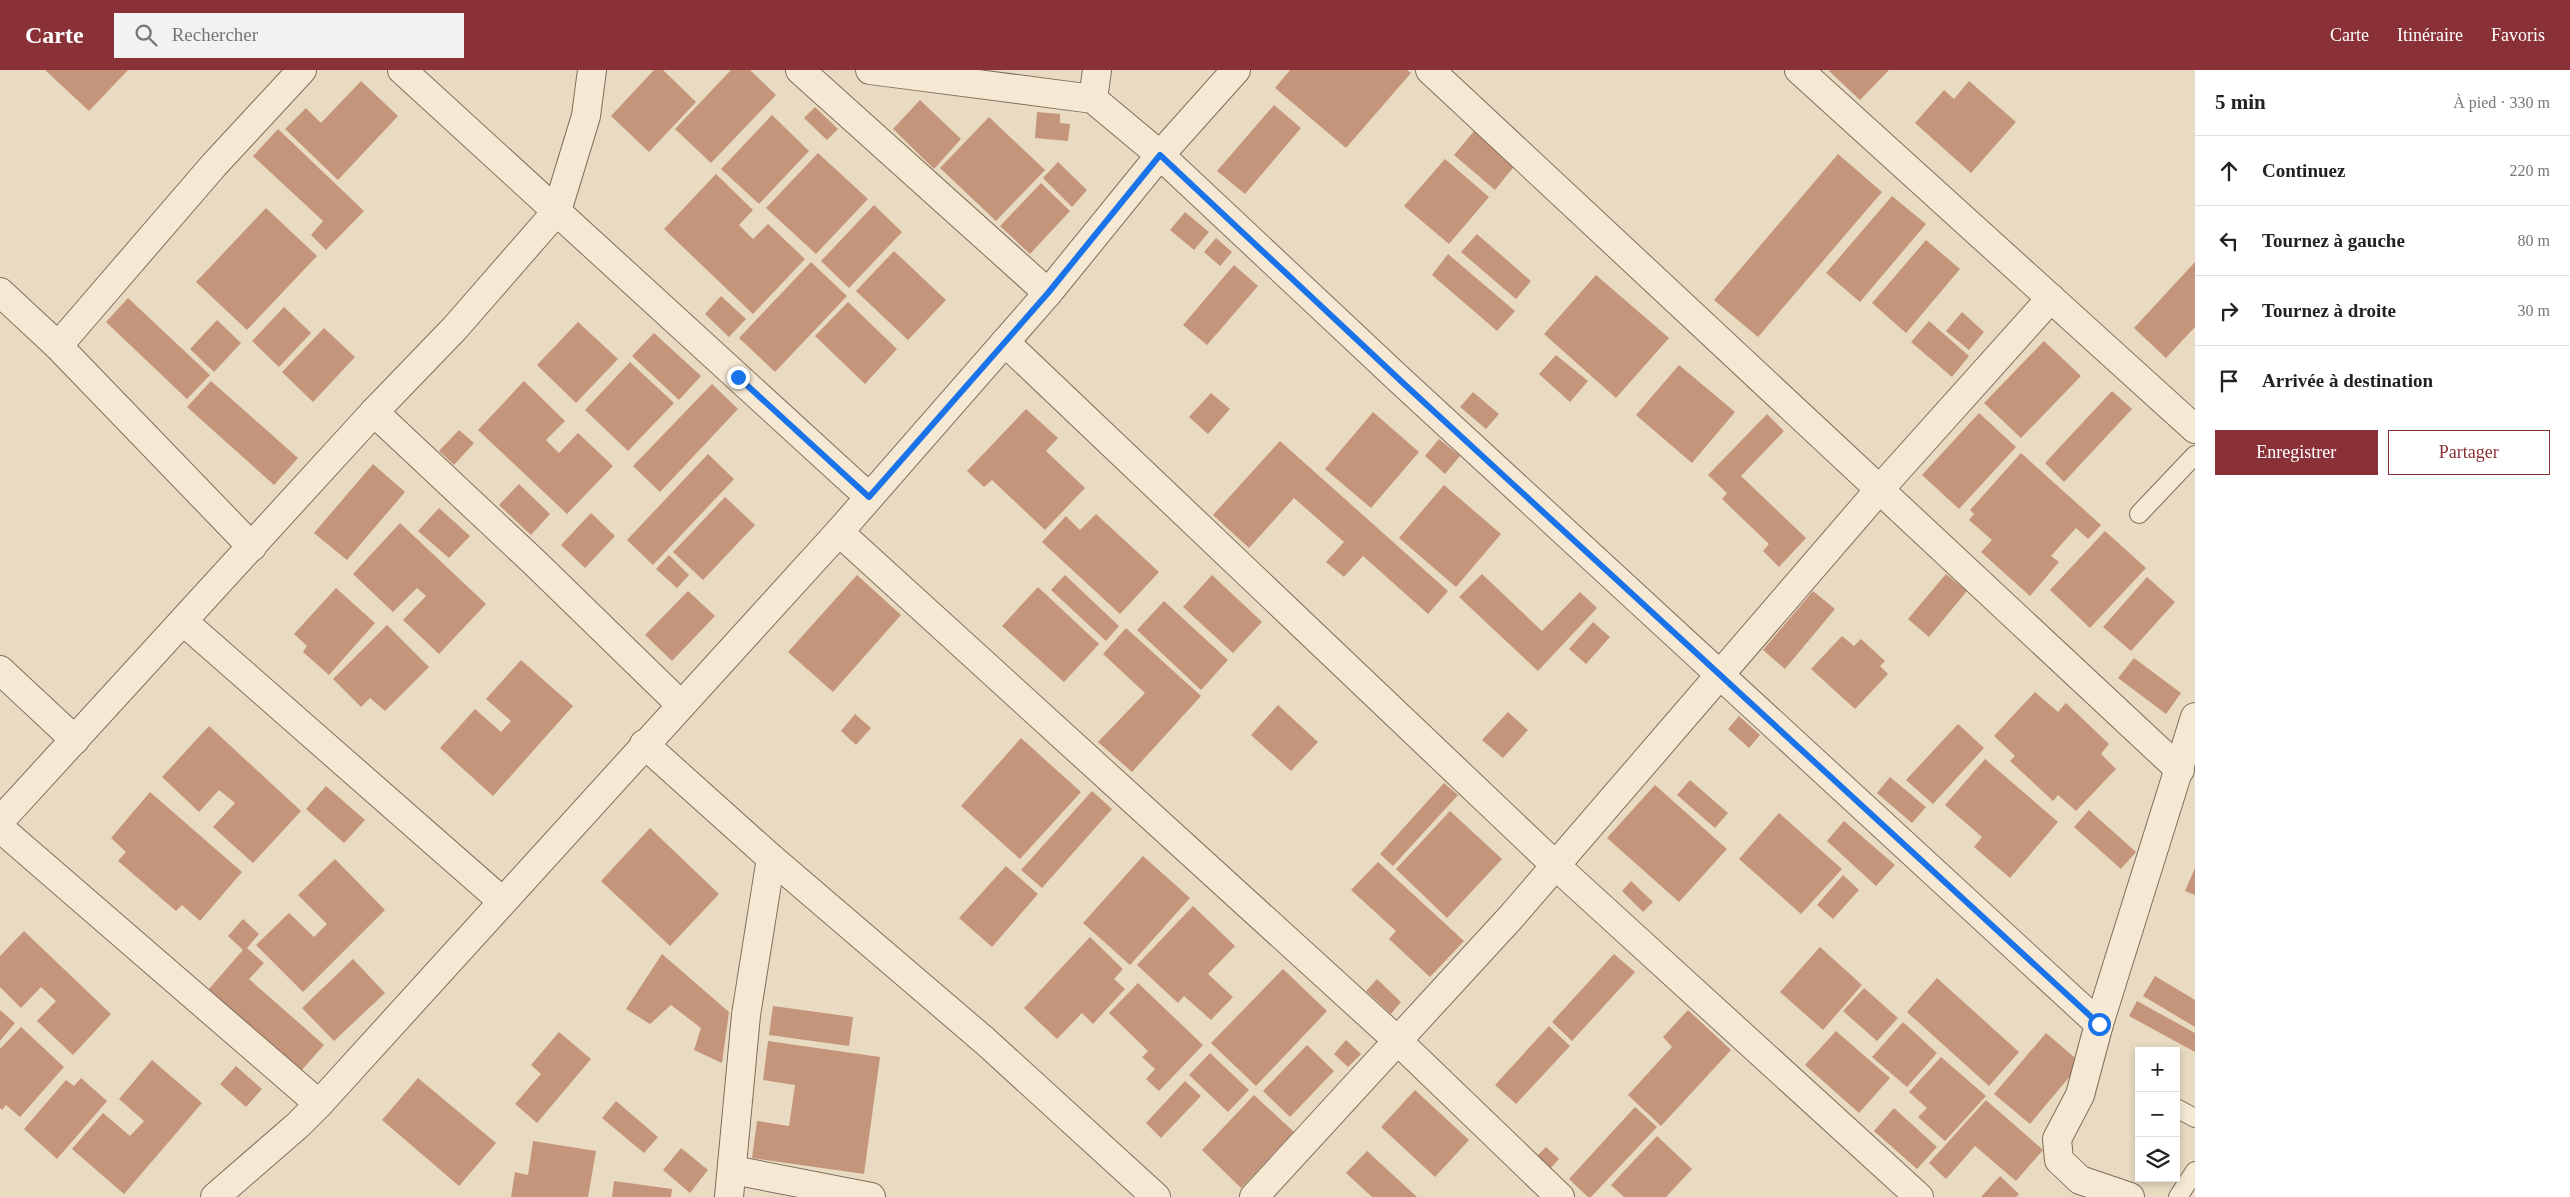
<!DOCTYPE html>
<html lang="fr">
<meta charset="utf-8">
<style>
body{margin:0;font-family:"Times New Roman",serif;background:#f2f2f2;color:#222}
.controls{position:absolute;right:15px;bottom:15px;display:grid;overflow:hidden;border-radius:0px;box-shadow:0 2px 8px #0003}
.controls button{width:45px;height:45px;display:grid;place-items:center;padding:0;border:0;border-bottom:1px solid #e0e0e0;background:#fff;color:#222;font:25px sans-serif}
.stop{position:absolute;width:15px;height:15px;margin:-11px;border:4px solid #1a73e8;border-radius:50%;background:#fff}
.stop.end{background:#1a73e8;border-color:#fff;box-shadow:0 1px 5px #0008}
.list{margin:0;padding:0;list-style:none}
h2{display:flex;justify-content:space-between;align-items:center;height:65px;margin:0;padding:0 20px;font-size:21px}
h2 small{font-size:16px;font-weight:400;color:#767676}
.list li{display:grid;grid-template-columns:32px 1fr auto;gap:15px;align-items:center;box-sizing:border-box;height:70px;padding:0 20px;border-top:1px solid #e0e0e0}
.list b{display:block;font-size:19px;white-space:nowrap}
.list em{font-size:16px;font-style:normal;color:#767676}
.actions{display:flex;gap:10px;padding:15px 20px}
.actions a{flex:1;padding:11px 0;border:1px solid #8a3137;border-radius:0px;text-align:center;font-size:18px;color:#8a3137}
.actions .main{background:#8a3137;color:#fff}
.icon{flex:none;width:28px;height:28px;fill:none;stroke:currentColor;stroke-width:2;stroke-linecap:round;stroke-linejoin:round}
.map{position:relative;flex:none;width:2195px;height:1127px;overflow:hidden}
header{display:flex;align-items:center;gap:30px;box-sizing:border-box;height:70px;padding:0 25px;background:#8a3137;color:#fff}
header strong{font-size:24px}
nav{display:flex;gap:28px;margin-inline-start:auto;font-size:18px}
.search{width:350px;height:45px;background:#f2f2f2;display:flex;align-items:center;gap:12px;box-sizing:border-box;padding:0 18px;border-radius:0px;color:#767676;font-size:19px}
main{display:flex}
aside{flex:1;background:#fff}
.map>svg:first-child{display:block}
.building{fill:#c4957b}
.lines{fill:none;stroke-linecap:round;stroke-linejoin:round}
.lane-casing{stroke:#816d5b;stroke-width:20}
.street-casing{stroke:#816d5b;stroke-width:30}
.lane{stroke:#f5e9d4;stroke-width:18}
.street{stroke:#f5e9d4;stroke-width:28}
.route{stroke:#1a73e8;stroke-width:6}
</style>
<header>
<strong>Carte</strong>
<div class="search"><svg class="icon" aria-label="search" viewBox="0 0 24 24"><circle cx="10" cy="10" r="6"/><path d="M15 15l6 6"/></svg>Rechercher</div>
<nav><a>Carte</a><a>Itinéraire</a><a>Favoris</a></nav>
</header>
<main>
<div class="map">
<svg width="2195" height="1127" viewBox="0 0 2195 1127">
<rect width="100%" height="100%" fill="#e9dbc2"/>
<g class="building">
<path d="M45 0H128L89 41Z"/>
<path d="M654 0H663L696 32 649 82 611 46Z"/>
<path d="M731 0H750L776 25 711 93 675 59Z"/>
<path d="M1290 0H1407L1411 3 1346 78 1275 18Z"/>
<path d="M1830 0H1889L1860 30 1829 1Z"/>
<path d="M361 11 398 46 338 110 285 59 306 38 321 53Z"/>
<path d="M1969 11 2016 52 1971 103 1915 53 1944 20 1954 29Z"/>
<path d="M920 30 961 69 934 99 893 59Z"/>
<path d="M1274 35 1301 58 1245 124 1217 101Z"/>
<path d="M815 37 838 59 827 70 804 48Z"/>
<path d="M1037 42 1060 44V53L1070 54 1068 71 1035 68Z"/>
<path d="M772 45 809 81 759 134 721 99Z"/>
<path d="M989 47 1045 100 996 151 940 98Z"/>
<path d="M278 59 364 141 326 180 311 165 323 151 253 86Z"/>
<path d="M1475 60 1516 94 1495 120 1454 85Z"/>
<path d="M818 83 868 129 816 184 766 138Z"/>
<path d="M1838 84 1882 122 1758 267 1714 230Z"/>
<path d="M1445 89 1489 127 1449 174 1404 136Z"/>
<path d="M1058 92 1087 120 1072 137 1043 108Z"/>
<path d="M716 104 753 140 739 155 753 169 768 154 805 189 753 244 664 159Z"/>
<path d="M1041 113 1070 141 1030 184 1000 156Z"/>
<path d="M1892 126 1926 154 1860 232 1826 203Z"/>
<path d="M874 135 902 162 849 218 821 191Z"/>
<path d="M266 138 317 186 247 260 196 212Z"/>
<path d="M1185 142 1209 162 1194 180 1170 160Z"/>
<path d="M1477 164 1531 211 1516 229 1461 182Z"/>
<path d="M1216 168 1232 182 1220 196 1204 182Z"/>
<path d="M1926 170 1960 199 1906 263 1872 233Z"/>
<path d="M894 181 946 230 908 270 856 221Z"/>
<path d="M1448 184 1515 241 1497 261 1432 205Z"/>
<path d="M811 192 847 226 775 302 739 268Z"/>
<path d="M2195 192V257L2166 288 2134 258Z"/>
<path d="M1234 195 1258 216 1207 275 1183 255Z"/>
<path d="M1596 205 1669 268 1616 328 1544 264Z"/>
<path d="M721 226 746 249 729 267 705 244Z"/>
<path d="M128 228 210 305 187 329 106 252Z"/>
<path d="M848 232 897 279 865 314 815 266Z"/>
<path d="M284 237 311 263 279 297 252 271Z"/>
<path d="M1962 242 1984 262 1969 280 1946 261Z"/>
<path d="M217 250 241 273 214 302 190 279Z"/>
<path d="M1929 251 1969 286 1952 307 1911 272Z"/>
<path d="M578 252 618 289 576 333 537 295Z"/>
<path d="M324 258 355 287 313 332 282 302Z"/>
<path d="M654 263 701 306 679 330 632 286Z"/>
<path d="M2044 271 2081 306 2021 368 1984 333Z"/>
<path d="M1556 285 1588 311 1570 332 1539 304Z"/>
<path d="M630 292 674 333 628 381 585 340Z"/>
<path d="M1679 295 1735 342 1692 393 1636 345Z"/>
<path d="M211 311 298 388 274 415 187 337Z"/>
<path d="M524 311 565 351 546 370 559 383 578 363 613 396 567 444 478 360Z"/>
<path d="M712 314 738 339 660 422 633 396Z"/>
<path d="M2112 321 2132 339 2064 412 2045 393Z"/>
<path d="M1473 322 1499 344 1486 359 1460 337Z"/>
<path d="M1211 323 1230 339 1208 364 1189 347Z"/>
<path d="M1026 339 1058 368 1046 381 1085 418 1045 460 992 410 984 417 967 401Z"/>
<path d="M1373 342 1419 382 1371 438 1325 399Z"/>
<path d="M1979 343 2016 377 1959 439 1922 405Z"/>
<path d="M1767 344 1784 361 1741 406 1806 468 1779 497 1763 481 1769 474 1722 429 1727 423 1708 405Z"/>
<path d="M459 360 474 373 454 395 439 381Z"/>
<path d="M1439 369 1460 386 1445 404 1425 386Z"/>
<path d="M1280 371 1448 521 1428 544 1363 486 1344 507 1326 492 1344 472 1294 428 1249 478 1213 445Z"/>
<path d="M2021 383 2101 455 2088 469 2076 458 2051 486 2059 492 2030 526 1981 482 1992 470 1969 450 1974 444 1970 440Z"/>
<path d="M708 384 734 409 653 495 627 470Z"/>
<path d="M373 394 405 422 347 490 314 463Z"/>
<path d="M519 414 550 444 531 465 499 435Z"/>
<path d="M1444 415 1501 464 1456 517 1399 468Z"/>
<path d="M725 427 755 455 703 510 673 482Z"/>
<path d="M439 438 470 466 449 488 418 461Z"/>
<path d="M591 443 615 466 585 498 561 475Z"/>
<path d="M1096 444 1159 502 1120 544 1042 472 1066 446 1080 460Z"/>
<path d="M400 453 486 534 439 584 403 550 426 526 417 518 393 542 353 504Z"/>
<path d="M2105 461 2146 498 2090 558 2050 520Z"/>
<path d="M669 485 689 505 677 518 656 499Z"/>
<path d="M1482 504 1542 561 1580 522 1597 538 1538 601 1459 527Z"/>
<path d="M1946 504 1967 521 1929 567 1908 549Z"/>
<path d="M857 505 901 545 833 622 788 582Z"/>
<path d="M1065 505 1119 556 1106 571 1051 520Z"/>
<path d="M1212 505 1262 552 1233 583 1183 537Z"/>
<path d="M2147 507 2175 532 2131 581 2103 557Z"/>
<path d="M1038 517 1099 574 1064 612 1002 556Z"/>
<path d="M336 518 375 553 329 605 303 582 307 576 294 564Z"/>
<path d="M688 521 715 546 672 591 645 565Z"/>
<path d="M1813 521 1835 539 1785 599 1763 580Z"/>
<path d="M1164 531 1228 590 1201 620 1137 560Z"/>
<path d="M1593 552 1610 567 1586 594 1569 579Z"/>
<path d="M387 555 429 597 385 641 370 628 361 637 333 609Z"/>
<path d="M1126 558 1201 626 1132 702 1098 672 1145 623 1103 584Z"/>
<path d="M1842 566 1854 576 1861 569 1885 591 1880 596 1888 604 1855 639 1811 599Z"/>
<path d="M2134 588 2181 623 2166 644 2118 608Z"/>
<path d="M521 590 573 636 493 726 440 678 475 639 501 662 511 651 486 629Z"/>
<path d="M2035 622 2058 642 2066 633 2109 674 2101 684 2116 699 2076 741 2058 725 2053 731 2010 691 2015 686 1994 666Z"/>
<path d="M1278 635 1318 672 1291 701 1251 665Z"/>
<path d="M1508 642 1528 660 1503 688 1482 670Z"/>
<path d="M855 644 871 658 856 675 841 661Z"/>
<path d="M1739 646 1760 665 1749 678 1728 659Z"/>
<path d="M1958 654 1984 678 1933 734 1906 710Z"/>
<path d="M209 656 301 741 253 793 213 757 235 733 219 720 199 742 162 707Z"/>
<path d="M1021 668 1081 722 1020 789 961 736Z"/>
<path d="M1985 689 2058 752 2010 808 1974 777 1982 767 1945 735Z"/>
<path d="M1890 707 1926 737 1912 753 1877 723Z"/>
<path d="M1690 710 1728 743 1715 758 1677 725Z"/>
<path d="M1444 713 1458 725 1393 796 1380 784Z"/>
<path d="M1655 715 1727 779 1679 832 1607 768Z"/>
<path d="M326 716 365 750 344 773 306 739Z"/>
<path d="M1092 721 1112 739 1042 818 1021 800Z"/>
<path d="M150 722 242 802 200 851 182 835 176 841 118 791 126 782 111 768Z"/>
<path d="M2089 740 2136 782 2121 799 2074 757Z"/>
<path d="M1450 741 1502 789 1447 848 1396 799Z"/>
<path d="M1779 743 1842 799 1801 844 1739 789Z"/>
<path d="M1844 751 1895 795 1876 816 1827 771Z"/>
<path d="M650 758 719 824 670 876 601 811Z"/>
<path d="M1143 786 1190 828 1130 895 1083 853Z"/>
<path d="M335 789 385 840 303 922 256 875 289 843 314 867 327 854 298 825Z"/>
<path d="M1378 792 1464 871 1430 907 1389 869 1396 861 1351 820Z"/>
<path d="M1006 796 1038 824 992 877 959 848Z"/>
<path d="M2195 798V825L2185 821Z"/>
<path d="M1843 805 1859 820 1833 849 1817 835Z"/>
<path d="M1631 811 1653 832 1643 842 1622 821Z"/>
<path d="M1193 836 1235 876 1208 904 1233 927 1211 950 1184 926 1178 933 1137 895Z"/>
<path d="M243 849 259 864 247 878 264 893 249 909 324 975 300 1002 208 920 243 880 228 866Z"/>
<path d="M24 861 111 944 73 985 37 951 56 931 41 917 21 938 0 917V886Z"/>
<path d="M1090 867 1123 899 1114 909 1125 919 1093 954 1082 943 1057 969 1024 938Z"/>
<path d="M1820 877 1862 915 1823 960 1780 922Z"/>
<path d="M662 884 729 942 722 993 694 980 701 958 671 935 650 954 626 939Z"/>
<path d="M1614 884 1635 902 1572 971 1552 952Z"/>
<path d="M353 889 385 923 334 971 302 938Z"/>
<path d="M1283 899 1327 941 1256 1016 1211 973Z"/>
<path d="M2155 906 2195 930V957L2143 926Z"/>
<path d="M1937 908 2019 982 1989 1016 1907 942Z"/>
<path d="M1377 909 1401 932 1391 944 1366 921Z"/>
<path d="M1138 913 1203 975 1159 1021 1146 1009 1155 999 1142 987 1148 981 1109 943Z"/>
<path d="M1864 918 1898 948 1877 971 1843 941Z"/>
<path d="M2137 931 2195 963V982L2129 946Z"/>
<path d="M773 936 853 947 849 976 769 965Z"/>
<path d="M0 940 15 953 0 971Z"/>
<path d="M1688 940 1731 980 1661 1056 1628 1025 1672 977 1663 967Z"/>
<path d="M1903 952 1937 983 1907 1017 1872 987Z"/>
<path d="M1549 956 1570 976 1516 1034 1495 1015Z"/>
<path d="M21 957 64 997 20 1047 6 1035 2 1040 0 1038V979Z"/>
<path d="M1836 961 1890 1008 1859 1043 1805 995Z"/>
<path d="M559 962 591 989 537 1053 515 1034 541 1004 531 995Z"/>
<path d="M2046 963 2081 993 2030 1054 1994 1024Z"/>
<path d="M1346 970 1361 984 1348 997 1334 984Z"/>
<path d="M768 971 880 987 864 1104 752 1088 757 1051 789 1056 795 1015 763 1010Z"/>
<path d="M1307 975 1334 1001 1290 1047 1263 1021Z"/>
<path d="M1210 983 1249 1020 1228 1042 1189 1005Z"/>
<path d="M1941 987 1986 1026 1945 1071 1918 1047 1927 1038 1909 1022Z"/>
<path d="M152 990 202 1033 124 1124 72 1079 103 1043 130 1066 144 1051 119 1029Z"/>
<path d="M236 996 262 1019 246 1037 220 1014Z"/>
<path d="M81 1008 107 1031 57 1089 24 1059 66 1010 74 1016Z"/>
<path d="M418 1008 496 1073 459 1116 382 1050Z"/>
<path d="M1185 1011 1201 1026 1161 1068 1146 1053Z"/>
<path d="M1415 1020 1469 1070 1435 1107 1381 1057Z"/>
<path d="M1254 1025 1294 1062 1241 1118 1202 1080Z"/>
<path d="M1986 1030 2043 1080 2016 1111 1975 1076 1946 1109 1929 1093Z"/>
<path d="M616 1031 658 1067 644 1083 602 1048Z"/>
<path d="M1635 1037 1657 1057 1591 1127H1588L1569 1109Z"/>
<path d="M1894 1038 1937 1077 1917 1099 1874 1061Z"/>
<path d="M1657 1066 1692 1099 1666 1127H1624L1611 1115Z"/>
<path d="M533 1071 596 1081 588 1127H511L515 1102 528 1105Z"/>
<path d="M1546 1077 1559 1089 1551 1098 1537 1086Z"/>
<path d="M681 1078 708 1100 690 1123 663 1100Z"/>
<path d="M1367 1081 1417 1127H1372L1346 1103Z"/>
<path d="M2000 1106 2019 1124 2016 1127H1981Z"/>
<path d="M614 1111 672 1119 671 1127H612Z"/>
</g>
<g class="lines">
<defs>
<g id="lane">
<path d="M2139 444 2195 385"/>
<path d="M2176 1038 2195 1048"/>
<path d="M2178 1127 2195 1101"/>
</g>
<g id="street">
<path d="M402 0 869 427"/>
<path d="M800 0 1048 223"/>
<path d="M870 0 1093 29 1160 85 1402 312 2099 954 2080 1025 2057 1069 2059 1090 2080 1110 2130 1127"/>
<path d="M1430 0 2180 700"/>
<path d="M1799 0 2195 359"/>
<path d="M1093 29 1097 0"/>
<path d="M0 222 58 276 252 477"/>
<path d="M1005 272 1555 795 1919 1127"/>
<path d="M58 276 214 95 302 0"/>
<path d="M374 342 534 492 681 635"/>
<path d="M839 462 1399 972 1560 1127"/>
<path d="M184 552 502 831"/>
<path d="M0 600 75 670"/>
<path d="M644 674 771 788 985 971 1156 1127"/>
<path d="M0 751 374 342 455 258 557 141 586 46 592 0"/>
<path d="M0 758 319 1034"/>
<path d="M2099 954 2195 647"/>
<path d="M733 1100 871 1127"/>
<path d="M215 1127 298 1055 319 1034 839 462 1048 223 1160 85 1236 0"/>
<path d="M729 1127 746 945 771 788"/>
<path d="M1254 1127 1512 846 1879 420 2051 228"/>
</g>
</defs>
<use href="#lane" class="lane-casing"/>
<use href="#street" class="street-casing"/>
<use href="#lane" class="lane"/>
<use href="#street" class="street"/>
</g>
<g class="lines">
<path class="route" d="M738 307 869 427 1048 223 1160 85 1402 312 2099 954"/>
</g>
</svg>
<div class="controls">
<button>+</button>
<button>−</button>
<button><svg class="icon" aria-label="layers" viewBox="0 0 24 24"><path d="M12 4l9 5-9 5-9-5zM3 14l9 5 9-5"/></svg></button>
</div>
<div class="stop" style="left:2099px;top:954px"></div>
<div class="stop end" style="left:738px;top:307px"></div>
</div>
<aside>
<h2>5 min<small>À pied · 330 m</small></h2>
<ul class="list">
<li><svg class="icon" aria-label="ahead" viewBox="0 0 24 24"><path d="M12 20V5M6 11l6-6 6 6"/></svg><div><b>Continuez</b></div><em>220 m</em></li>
<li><svg class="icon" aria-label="left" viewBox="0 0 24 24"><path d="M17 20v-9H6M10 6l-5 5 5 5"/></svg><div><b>Tournez à gauche</b></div><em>80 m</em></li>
<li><svg class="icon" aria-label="right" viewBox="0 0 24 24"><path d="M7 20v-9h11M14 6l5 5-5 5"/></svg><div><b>Tournez à droite</b></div><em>30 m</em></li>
<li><svg class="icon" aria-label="arrive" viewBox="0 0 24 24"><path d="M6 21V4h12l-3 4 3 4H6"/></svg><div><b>Arrivée à destination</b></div></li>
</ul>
<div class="actions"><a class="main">Enregistrer</a><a>Partager</a></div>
</aside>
</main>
